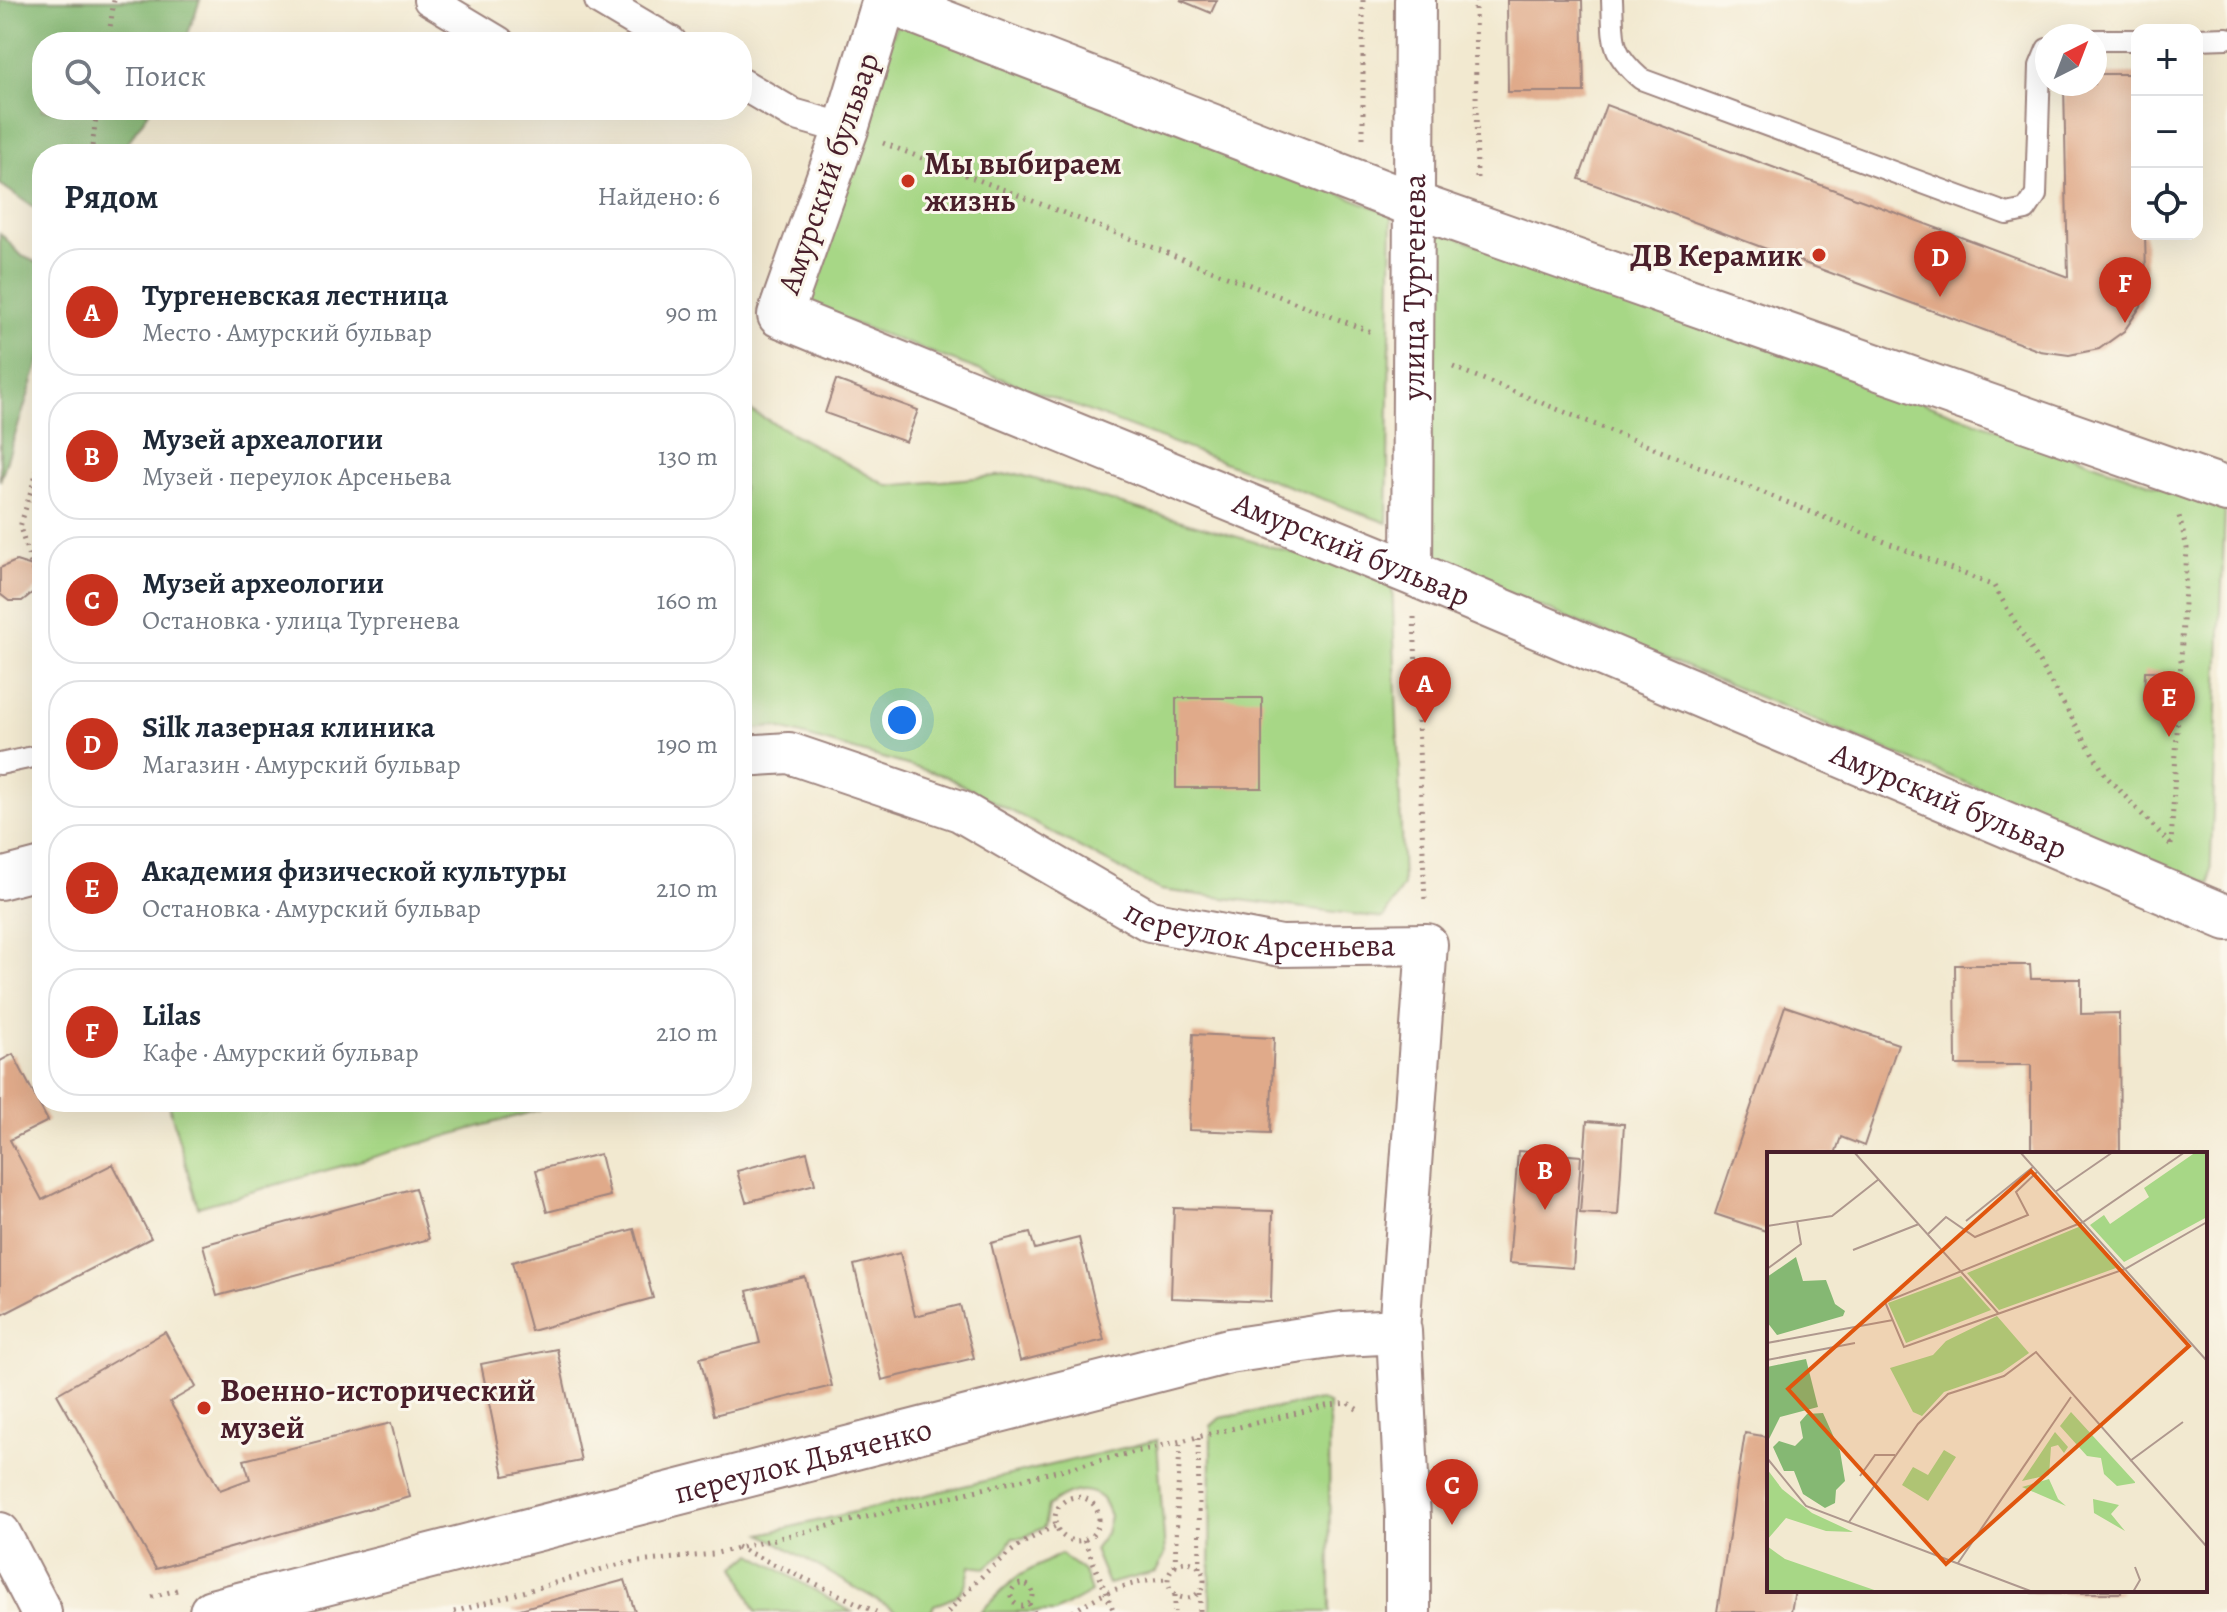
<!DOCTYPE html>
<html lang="ru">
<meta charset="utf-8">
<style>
body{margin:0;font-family:Alegreya,serif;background:#f2f2f3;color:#1f2937}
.controls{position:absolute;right:24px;top:24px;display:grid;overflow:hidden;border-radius:16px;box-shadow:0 8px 32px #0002}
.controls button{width:72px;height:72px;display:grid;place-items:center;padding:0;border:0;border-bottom:2px solid #e0e1e3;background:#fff;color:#1f2937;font:40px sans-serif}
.compass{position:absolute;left:2035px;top:24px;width:72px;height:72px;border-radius:50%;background:#fff;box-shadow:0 8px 32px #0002;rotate:42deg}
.you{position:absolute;left:902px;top:720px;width:28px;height:28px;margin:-20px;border:6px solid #fff;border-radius:50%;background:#1a73e8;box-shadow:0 0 0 12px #1a73e833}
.badge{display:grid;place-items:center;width:52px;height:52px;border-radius:50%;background:#c8321e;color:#fff;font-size:26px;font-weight:700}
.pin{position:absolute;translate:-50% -66px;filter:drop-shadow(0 2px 4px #0008)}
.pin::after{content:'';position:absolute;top:42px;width:28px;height:24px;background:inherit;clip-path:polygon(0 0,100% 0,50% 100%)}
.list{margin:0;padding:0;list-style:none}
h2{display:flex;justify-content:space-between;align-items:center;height:104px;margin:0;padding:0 32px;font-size:34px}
h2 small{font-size:26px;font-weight:400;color:#747a83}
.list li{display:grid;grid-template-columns:52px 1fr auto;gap:24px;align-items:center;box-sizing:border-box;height:128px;margin:0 16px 16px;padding:0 16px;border:2px solid #e0e1e3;border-radius:32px}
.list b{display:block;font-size:30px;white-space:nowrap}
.list p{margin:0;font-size:26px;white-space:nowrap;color:#747a83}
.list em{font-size:26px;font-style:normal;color:#747a83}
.icon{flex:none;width:44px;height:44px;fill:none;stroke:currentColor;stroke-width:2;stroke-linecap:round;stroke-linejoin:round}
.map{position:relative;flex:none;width:2227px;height:1612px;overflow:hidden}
.search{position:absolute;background:#fff;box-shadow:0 8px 32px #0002;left:32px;top:32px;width:720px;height:88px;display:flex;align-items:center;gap:20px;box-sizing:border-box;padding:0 28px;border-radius:32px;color:#747a83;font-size:30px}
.panel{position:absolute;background:#fff;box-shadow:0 8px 32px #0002;left:32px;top:144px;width:720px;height:968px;border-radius:32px}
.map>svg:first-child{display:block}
.green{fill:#a7d786;stroke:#787b58;stroke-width:2}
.forest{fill:#85b873;stroke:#686c4f;stroke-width:2}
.building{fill:#e0aa8a}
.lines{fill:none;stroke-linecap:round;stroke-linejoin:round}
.service-casing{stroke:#9e847e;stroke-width:24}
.pedestrian-casing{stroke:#9e847e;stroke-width:34}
.minor-casing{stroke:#9e847e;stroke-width:44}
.tertiary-casing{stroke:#9e847e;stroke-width:48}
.path{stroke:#9e847e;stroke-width:5;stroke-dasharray:2 6;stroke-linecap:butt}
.service{stroke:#fff;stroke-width:20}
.pedestrian{stroke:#fff;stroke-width:30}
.minor{stroke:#fff;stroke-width:40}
.tertiary{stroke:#fff;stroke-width:44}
.poi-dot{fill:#c8321e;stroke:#fbf7ec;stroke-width:3}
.labels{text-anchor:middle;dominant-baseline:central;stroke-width:6;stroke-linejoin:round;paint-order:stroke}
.poi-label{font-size:32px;font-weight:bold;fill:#4a1f2b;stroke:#fbf7ec;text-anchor:start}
.street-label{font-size:32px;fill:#4a1f2b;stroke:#fbf7ec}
.inset-road{fill:none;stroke:#af988e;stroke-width:2}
.view{fill:#e0560e;fill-opacity:0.15;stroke:#e0560e;stroke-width:4}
.inset-edge{fill:none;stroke:#4a1f2b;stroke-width:4}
</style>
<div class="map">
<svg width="2227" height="1612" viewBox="0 0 2227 1612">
<rect width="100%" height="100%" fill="#fbf7ec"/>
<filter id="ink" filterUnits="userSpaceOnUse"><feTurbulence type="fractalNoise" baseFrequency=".0125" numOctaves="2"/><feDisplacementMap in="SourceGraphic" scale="16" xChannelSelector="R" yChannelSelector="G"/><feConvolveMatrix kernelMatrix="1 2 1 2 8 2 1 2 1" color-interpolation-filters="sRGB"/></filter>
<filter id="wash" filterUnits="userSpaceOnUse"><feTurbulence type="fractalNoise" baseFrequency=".006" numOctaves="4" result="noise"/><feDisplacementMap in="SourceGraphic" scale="32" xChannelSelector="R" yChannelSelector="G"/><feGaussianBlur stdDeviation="1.8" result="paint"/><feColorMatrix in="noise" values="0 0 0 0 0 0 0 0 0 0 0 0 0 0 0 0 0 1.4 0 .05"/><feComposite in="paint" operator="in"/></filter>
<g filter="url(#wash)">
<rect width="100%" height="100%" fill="#f2e9d0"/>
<g class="green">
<path d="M898 19 1392 214 1387 523 807 306Z"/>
<path d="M1434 229 2225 510 2210 884 1428 560Z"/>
<path d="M742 406 888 486 1017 474 1392 581 1403 886 1383 918 1160 890 945 776 774 727 742 730Z"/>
<path d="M168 1102H535L538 1110 198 1207Z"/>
<path d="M1321 1400 1329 1405 1330 1612H1210L1211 1426 1220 1418Z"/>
<path d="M1157 1440 1165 1554 1156 1572 1108 1584 1094 1550 1106 1533 1110 1516C1108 1511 1105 1502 1101 1498 1083 1483 1062 1495 1048 1506L1044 1527 1023 1538H1012L1003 1553 986 1568 970 1566C967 1591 958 1598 934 1605L931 1612H898L762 1534Z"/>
<path d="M752 1554 852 1612H756L736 1566Z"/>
<path d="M1061 1554 1084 1572 1091 1592 1055 1612H980L1018 1576Z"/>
</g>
<g class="forest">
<path d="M0 0H200L185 42H42V110H150L120 154H42V213L0 184Z"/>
<path d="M0 233 22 256 42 265V353L0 481Z"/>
</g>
<g id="blocks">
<g class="building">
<path d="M1180 0H1217L1211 13Z"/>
<path d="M1507 0H1582L1584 92H1508Z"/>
<path d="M2095 74H2137V234H2145L2146 276 2141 306 2124 331 2099 349 2069 355 2040 351 1579 179 1606 105 2068 277 2064 84H2095Z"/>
<path d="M836 380 918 410 906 442 825 413Z"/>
<path d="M16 561 32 566 42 563V585L22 601H9L0 594V568Z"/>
<path d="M2145 671H2164L2163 701H2144Z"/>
<rect x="1176" y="698" width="86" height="90"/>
<path d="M1955 965H2030L2031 979H2081V1014L2119 1013 2120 1154H2031V1065H1956Z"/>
<path d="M1785 1006 1898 1044 1864 1146 1841 1137 1835 1154H1769V1232L1715 1214Z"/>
<path d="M1193 1034 1274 1038 1270 1133 1189 1130Z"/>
<path d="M13 1054 48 1121 10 1140 42 1200 113 1164 151 1238 0 1316V1061Z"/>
<path d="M1587 1121 1624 1124 1618 1215 1580 1213Z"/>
<path d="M1518 1151 1581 1156 1573 1268 1509 1263Z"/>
<path d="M807 1152 815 1184 746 1202 737 1171Z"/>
<path d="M600 1154 610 1196 547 1212 536 1170Z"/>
<path d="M415 1188 429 1239 217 1296 203 1245Z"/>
<path d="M1174 1208 1273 1211 1271 1302 1171 1298Z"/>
<path d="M634 1229 653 1298 531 1331 512 1262Z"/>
<path d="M1030 1233 1035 1249 1079 1238 1104 1340 1020 1361 991 1243Z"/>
<path d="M900 1253 915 1316 960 1305 974 1358 882 1380 854 1265Z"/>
<path d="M805 1277 832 1386 714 1415 700 1358 760 1343 747 1291Z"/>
<path d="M165 1332 196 1387 170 1402 220 1490 250 1479 244 1460 391 1423 410 1497 156 1569 57 1394Z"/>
<path d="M557 1349 581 1461 504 1476 481 1364Z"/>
<path d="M1745 1433 1769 1437V1590H1795L1791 1612H1717Z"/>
<path d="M625 1580 635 1612H513V1611Z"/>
<rect x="2032" y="1590" width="89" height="3"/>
</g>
</g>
</g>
<g filter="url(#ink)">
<use href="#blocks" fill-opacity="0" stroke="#9e847e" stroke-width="2"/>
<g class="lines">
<defs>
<g id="service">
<path d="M1612 0C1614 40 1609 51 1641 79L2007 214 2026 210 2036 195 2040 66 2047 49"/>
<path d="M2197 39 2227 38"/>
<path d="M2095 40H2137"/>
<path d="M0 764 42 755"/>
</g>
<g id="pedestrian">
<path d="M429 0 499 42"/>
<path d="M600 0 671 42"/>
<path d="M742 84 793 114 846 129"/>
</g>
<g id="minor">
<path id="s1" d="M1412 573 1415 0"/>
<path id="s2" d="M742 756 789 753 960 811 1150 921 1281 946 1427 944 1399 1331"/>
<path d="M0 879 42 868"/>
<path d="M0 1533 41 1612"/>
</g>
<g id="tertiary">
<path id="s3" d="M885 0 846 129 780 315 1412 573 2227 918"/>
<path d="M885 0 1415 205 2227 490"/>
<path id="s4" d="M212 1612 1229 1351 1343 1334 1399 1331 1408 1518V1612"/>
</g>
</defs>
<use href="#service" class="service-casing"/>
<use href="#pedestrian" class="pedestrian-casing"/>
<use href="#minor" class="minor-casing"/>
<use href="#tertiary" class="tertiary-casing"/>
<g class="path">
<path d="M1363 0V140"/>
<path d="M1475 0 1477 183"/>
<path d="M108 42 114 0"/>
<path d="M883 143 1374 333"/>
<path d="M91 154 97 110"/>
<path d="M1453 367 1994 586 2106 776 2171 845"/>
<path d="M42 454 20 527 42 602"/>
<path d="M1414 617 1425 903"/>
<path d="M2171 845 2187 548 2179 516"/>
<path d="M1198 1438 1200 1568"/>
<circle cx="1077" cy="1519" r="22"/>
<path d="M1084 1540 1114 1612"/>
<path d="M737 1547 876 1612"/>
<circle cx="1186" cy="1580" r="18"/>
<path d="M1175 1566 1180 1441"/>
<circle cx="1022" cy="1595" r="11"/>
<path d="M1200 1593V1612"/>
<path d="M1175 1595V1612"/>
<path d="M152 1597 177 1590"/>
<path d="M1029 1604 1034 1612"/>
<path d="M454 1612 620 1564 713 1554 1330 1405 1348 1403 1361 1412"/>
<path d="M948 1612C978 1578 1013 1543 1056 1526"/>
<path d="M1073 1612C1101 1592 1134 1580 1168 1579"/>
</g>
<use href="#service" class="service"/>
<use href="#pedestrian" class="pedestrian"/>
<use href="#minor" class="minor"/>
<use href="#tertiary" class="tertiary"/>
</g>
</g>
<g class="poi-dot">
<circle cx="908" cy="181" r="8"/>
<circle cx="1819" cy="255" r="8"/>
<circle cx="204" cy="1408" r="8"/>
</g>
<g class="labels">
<g class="poi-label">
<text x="924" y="163">Мы выбираем<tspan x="924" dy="37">жизнь</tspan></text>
<text x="1803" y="255" text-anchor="end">ДВ Керамик</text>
<text x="220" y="1390">Военно-исторический<tspan x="220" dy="37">музей</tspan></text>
</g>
<g class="street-label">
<text transform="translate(828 173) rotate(-71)">Амурский бульвар</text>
<text stroke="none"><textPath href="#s1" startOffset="286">улица Тургенева</textPath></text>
<text stroke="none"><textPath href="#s3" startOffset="950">Амурский бульвар</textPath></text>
<text stroke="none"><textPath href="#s3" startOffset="1598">Амурский бульвар</textPath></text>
<text stroke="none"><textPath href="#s2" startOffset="558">переулок Арсеньева</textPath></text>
<text stroke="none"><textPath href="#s4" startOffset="610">переулок Дьяченко</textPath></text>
</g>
</g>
<g transform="translate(1767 1152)">
<rect width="440" height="440" fill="#f2e9d0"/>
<path d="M429 0H440V65L357 110 323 73 337 63 343 72 382 45 377 36ZM314 74 349 116 232 158 200 121ZM194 124 224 158 139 191 121 151ZM230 164 262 201 235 220 177 240 155 264 146 260 123 216 166 203 179 189ZM304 260 368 330V331L350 334 337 322 334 306 320 304 293 274ZM288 280 301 295 297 301 291 293 284 295 282 323 255 329ZM177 298 189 305 161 349 135 333 146 315 161 323ZM0 317 15 337 45 361 86 380 59 379 19 366 0 388ZM282 327 291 347 299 354 255 335ZM326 347 352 353 344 362 358 379 327 361ZM0 394 18 407 113 440H0Z" fill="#a7d786"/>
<path d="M29 105 36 129 59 128 68 152 78 159 76 164 10 183 0 170V125ZM39 207 51 255 13 265 2 287 0 215ZM56 261 73 299 78 329 69 338 68 351 58 356 36 342 27 319H17L6 295 12 289 28 294 36 286 33 270 40 262Z" fill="#85b873"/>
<path class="inset-road" d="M87 0 231 161M253 0 440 209M418 0 316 70 118 150 137 195 358 117 440 70M288 40 346 0M199 69 266 15M0 74 65 64 112 27M161 82 179 65 208 85 261 63 249 40 270 20M86 98 152 72M0 117 34 92 30 69M0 191 126 168M0 208 88 191M0 306 39 354 266 440M363 309 416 270M93 324 108 303H128M82 370 151 272 181 242 237 224 269 200 440 395M191 411 304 245M366 440 373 428 368 415"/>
<path class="view" d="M264 19 422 194 179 412 21 237Z"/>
<rect width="440" height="440" class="inset-edge"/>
</g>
</svg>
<div class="controls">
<button>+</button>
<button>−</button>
<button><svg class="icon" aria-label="locate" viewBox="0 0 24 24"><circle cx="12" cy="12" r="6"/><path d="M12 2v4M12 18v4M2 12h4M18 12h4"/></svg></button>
</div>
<svg class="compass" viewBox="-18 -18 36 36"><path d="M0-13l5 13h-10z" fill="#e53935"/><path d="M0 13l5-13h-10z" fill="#747a83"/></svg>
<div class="you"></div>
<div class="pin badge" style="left:1425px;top:723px">A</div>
<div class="pin badge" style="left:1545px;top:1210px">B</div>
<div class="pin badge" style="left:1452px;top:1525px">C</div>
<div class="pin badge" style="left:1940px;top:297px">D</div>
<div class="pin badge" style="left:2169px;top:737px">E</div>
<div class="pin badge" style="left:2125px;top:323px">F</div>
<div class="search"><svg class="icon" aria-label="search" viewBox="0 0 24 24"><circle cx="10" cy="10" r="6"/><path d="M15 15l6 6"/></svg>Поиск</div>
<section class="panel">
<h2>Рядом<small>Найдено: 6</small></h2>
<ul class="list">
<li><span class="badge">A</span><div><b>Тургеневская лестница</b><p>Место · Амурский бульвар</p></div><em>90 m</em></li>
<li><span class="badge">B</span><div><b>Музей археалогии</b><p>Музей · переулок Арсеньева</p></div><em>130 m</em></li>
<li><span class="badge">C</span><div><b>Музей археологии</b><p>Остановка · улица Тургенева</p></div><em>160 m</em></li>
<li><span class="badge">D</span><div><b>Silk лазерная клиника</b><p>Магазин · Амурский бульвар</p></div><em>190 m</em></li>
<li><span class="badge">E</span><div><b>Академия физической культуры</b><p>Остановка · Амурский бульвар</p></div><em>210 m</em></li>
<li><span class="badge">F</span><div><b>Lilas</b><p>Кафе · Амурский бульвар</p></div><em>210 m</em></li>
</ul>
</section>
</div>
